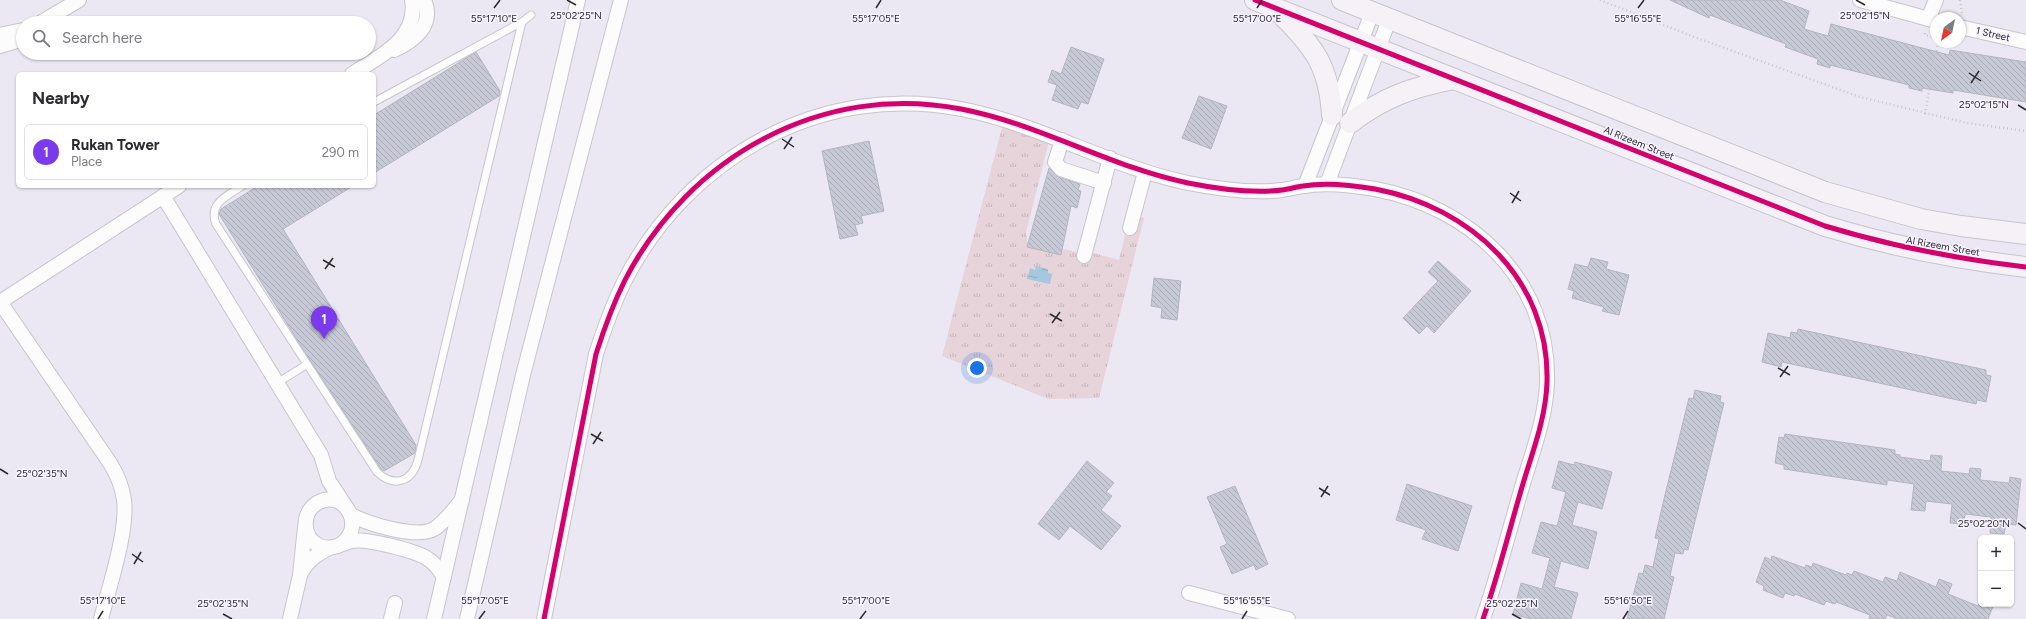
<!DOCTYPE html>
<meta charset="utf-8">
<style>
body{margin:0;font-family:Figtree,sans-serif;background:#f2f2f3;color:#2b2b33}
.controls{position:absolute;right:12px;bottom:12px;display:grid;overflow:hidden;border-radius:6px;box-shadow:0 1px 3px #0004}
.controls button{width:36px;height:36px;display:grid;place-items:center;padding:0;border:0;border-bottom:1px solid #e1e1e2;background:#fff;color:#2b2b33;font:20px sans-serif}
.compass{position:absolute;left:1930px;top:12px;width:36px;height:36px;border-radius:50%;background:#fff;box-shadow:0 1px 3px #0004;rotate:213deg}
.you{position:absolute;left:977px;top:368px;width:14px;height:14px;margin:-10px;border:3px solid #fff;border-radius:50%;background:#1a73e8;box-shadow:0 0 0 6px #1a73e833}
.badge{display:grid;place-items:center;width:26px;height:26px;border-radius:50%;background:#7c3aed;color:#fff;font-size:13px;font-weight:700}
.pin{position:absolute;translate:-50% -33px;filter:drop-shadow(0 1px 2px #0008)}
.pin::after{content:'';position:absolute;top:21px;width:14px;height:12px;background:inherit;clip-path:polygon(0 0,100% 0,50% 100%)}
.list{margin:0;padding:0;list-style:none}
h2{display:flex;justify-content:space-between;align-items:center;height:52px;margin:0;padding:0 16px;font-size:17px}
h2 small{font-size:13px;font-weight:400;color:#7c7c81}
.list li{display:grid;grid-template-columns:26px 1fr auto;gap:12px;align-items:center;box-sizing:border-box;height:56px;margin:0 8px 8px;padding:0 8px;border:1px solid #e1e1e2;border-radius:6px}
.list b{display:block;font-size:15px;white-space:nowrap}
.list p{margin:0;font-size:13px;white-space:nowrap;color:#7c7c81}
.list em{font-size:13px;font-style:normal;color:#7c7c81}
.icon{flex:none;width:22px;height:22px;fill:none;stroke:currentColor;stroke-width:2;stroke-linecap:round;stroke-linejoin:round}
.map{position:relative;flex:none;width:2026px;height:619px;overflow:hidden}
.search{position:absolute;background:#fff;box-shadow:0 1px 3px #0004;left:16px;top:16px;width:360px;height:44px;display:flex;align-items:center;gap:10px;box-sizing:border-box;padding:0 14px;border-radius:22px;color:#7c7c81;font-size:15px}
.panel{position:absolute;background:#fff;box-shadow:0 1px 3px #0004;left:16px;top:72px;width:360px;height:116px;border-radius:6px}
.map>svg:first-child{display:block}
.grass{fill:url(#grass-tufts)}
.water{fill:url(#water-ripples)}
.building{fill:url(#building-back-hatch);stroke:#b5b5bd}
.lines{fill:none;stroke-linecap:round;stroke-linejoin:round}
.lane-casing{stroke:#c7c5ce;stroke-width:9}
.street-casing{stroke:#c7c5ce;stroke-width:16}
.secondary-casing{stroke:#c7c5ce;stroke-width:22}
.path{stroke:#c9c7cc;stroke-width:2.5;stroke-dasharray:1 3;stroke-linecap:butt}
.lane{stroke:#fcfcfd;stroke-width:7}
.street{stroke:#fcfcfd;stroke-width:14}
.secondary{stroke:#f5f1f6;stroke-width:20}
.cycleway-casing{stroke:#f6f2ff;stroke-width:8}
.cycleway{stroke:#d6006c;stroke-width:5}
.ticks{fill:none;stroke:#2c2931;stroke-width:1.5}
.labels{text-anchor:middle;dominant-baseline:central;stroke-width:3;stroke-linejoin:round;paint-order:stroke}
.street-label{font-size:10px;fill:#2c2931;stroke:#f6f2ff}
.ticks-label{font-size:10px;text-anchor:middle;fill:#2c2931;stroke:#f6f2ff;stroke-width:3;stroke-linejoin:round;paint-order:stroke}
</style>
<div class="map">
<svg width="2026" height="619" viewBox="0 0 2026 619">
<defs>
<pattern id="grass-tufts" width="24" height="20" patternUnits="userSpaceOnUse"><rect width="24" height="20" fill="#e7d3da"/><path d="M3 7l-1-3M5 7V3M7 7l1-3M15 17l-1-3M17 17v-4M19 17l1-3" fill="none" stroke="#c6b5bc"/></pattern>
<pattern id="water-ripples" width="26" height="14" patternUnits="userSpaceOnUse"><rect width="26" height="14" fill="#a5c8dd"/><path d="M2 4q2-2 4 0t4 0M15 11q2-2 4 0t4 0" fill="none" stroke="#8eacbe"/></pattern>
<pattern id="building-back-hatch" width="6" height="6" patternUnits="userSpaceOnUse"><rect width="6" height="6" fill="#c7c9d6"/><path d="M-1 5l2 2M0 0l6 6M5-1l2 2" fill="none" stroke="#abadb8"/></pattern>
</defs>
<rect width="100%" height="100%" fill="#ebe8f3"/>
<path class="grass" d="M1004 120 1050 137 1026 233 1028 244 1062 252 1064 249 1081 253 1090 252 1119 260 1130 214 1144 218 1099 398 1048 399 942 356Z"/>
<path class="water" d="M1036 266 1048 269V273L1052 274 1050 284 1027 279 1030 268 1035 270Z"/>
<g class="building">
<path d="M1670 0H1780L1809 11 1804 29 1828 36 1831 24 1949 55 1950 50 2026 62V102L1953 90V93L1922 88V91L1909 88V85L1830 65V68L1817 64 1818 59 1785 47 1786 44 1710 15 1709 18Z"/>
<path d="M1071 47 1104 59 1088 104 1081 102 1078 109 1052 100 1057 85 1048 82 1052 70 1061 74Z"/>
<path d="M476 52 500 91 499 96 374 173V115Z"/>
<path d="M1199 96 1227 106 1211 149 1182 138Z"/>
<path d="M869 141 884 211 861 216 863 223 855 225 858 235 840 239 822 151Z"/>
<path d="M1049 168 1058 177 1080 184 1078 190 1081 191 1077 208 1071 206 1061 255 1027 247Z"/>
<path d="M258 186H353L283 229 416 445 415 453 384 471 381 469 304 351 219 214 221 209Z"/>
<path d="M1591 258 1608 262 1606 269 1629 275 1619 315 1602 311 1604 307 1572 298 1574 291 1568 289 1575 264 1588 267Z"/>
<path d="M1438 261 1471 291 1434 333 1427 326 1419 334 1403 318 1438 281 1428 272Z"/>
<path d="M1154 278 1181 281 1177 320 1161 318 1162 308 1151 306Z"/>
<path d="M1798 329 1986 370V375L1991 376 1986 402 1977 400 1976 404 1782 362 1781 367 1762 362 1768 333 1790 338 1791 332 1797 333Z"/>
<path d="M1695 390 1721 396 1720 402 1724 403 1688 550 1684 549 1683 554 1675 553 1670 576 1674 577 1664 619H1627L1639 573 1643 574 1645 565 1653 567 1659 539 1655 538 1664 499 1689 398 1693 399Z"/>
<path d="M1785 434 1895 450V454L1900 455V457L1930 461 1931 455 1942 456 1941 471 1969 474 1970 468 1981 469 1980 480 2009 483 2010 477 2021 479 2016 525 2006 524 2004 534 1990 533 1991 517 1965 514 1964 524 1950 523 1952 504 1926 501 1925 511 1911 510 1914 484 1887 480V485L1784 469V465L1775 463 1779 437 1784 438Z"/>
<path d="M1087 461 1114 483 1106 492 1112 496 1101 510 1121 526 1101 550 1070 526 1059 540 1038 524Z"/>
<path d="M1559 461 1574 465 1575 462 1612 472 1602 509 1578 502 1572 525 1597 532 1588 569 1561 561 1554 587 1578 593 1571 619H1530L1513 614 1521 583 1542 589 1550 558 1532 553 1541 522 1557 526 1566 492 1552 488Z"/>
<path d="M1407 484 1472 506 1458 551 1422 539 1426 530 1396 520Z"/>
<path d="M1235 486 1268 564 1256 570 1254 565 1232 574 1220 547 1227 544 1207 497Z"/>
<path d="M1772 556 1805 568 1806 565 1812 567 1813 563 1846 575 1847 573 1852 575 1854 571 1883 582 1885 577 1897 581 1900 572 1936 587 1939 579 1952 584 1948 594 1978 606 1979 604H1994L1988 619H1898L1887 615 1885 619H1869L1870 615 1836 602 1835 604 1826 601 1824 605 1795 594 1794 596 1785 593 1783 598 1763 590 1764 586 1756 582 1765 557 1771 560Z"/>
</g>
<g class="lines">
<defs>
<g id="lane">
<path d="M376 101 522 22 531 15"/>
<path d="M242 186C227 196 208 203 216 224L377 472C394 488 412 482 418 460L522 22"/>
<path d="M277 383 306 365"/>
</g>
<g id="street">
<path d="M1860 0 1936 21"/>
<path d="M1928 19 1936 0"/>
<path d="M40 23 79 0"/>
<path d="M1960 27 2026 42"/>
<path d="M0 35 23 30"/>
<path d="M0 46 23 39"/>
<path d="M394 50C414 41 435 25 424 0"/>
<path d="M352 74C379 57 419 38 412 0"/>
<path d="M1062 140 1055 162 1061 169 1104 183"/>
<path d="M1327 184 1389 20"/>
<path d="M1305 186 1372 13"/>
<path d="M163 196 313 442 321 455 329 481 346 507"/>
<path d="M1130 228 1145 172"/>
<path d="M1084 256 1110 158"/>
<path d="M0 302 110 463C117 474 122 486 124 500 128 531 109 587 101 619"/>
<path d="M0 302 179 186"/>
<path d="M351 515C369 524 416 539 434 529 444 523 454 509 462 500"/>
<path d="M338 546C368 529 345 489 319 502 301 511 301 538 320 546 332 551 342 543 352 541 366 538 417 551 428 559 435 563 440 571 444 577"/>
<path d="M301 573C308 560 316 555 329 548"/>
<path d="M1189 593 1288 619"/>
<path d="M290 619 300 575 305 527"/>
<path d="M391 619 395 603"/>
<path d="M434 619 578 0"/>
<path d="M467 619 523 375 621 0"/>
<path d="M544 619 596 354C604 329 613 304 625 280 689 156 823 82 961 109 1040 124 1110 167 1188 183 1218 189 1251 194 1282 190 1289 189 1296 187 1303 186 1326 182 1352 185 1375 189 1471 207 1550 280 1547 382 1546 418 1532 453 1522 487 1509 531 1498 576 1483 619"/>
</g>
<g id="secondary">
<path d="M1255 0 1825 226C1891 246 1957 259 2026 267"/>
<path d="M1342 0 1825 192 1921 219 1961 226 2026 234"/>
<path d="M1281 14C1314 47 1329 66 1332 115"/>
<path d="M1350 123C1384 97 1413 87 1454 79"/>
</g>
</defs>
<use href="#lane" class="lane-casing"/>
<use href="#street" class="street-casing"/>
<use href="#secondary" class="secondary-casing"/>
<g class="path">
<path d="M1600 0 1697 38 1860 97 1967 123 2026 131"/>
<path d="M1960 0 1962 13"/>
<path d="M1925 33V35L1936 38"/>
<path d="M1925 114 1938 42"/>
</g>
<use href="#lane" class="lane"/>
<use href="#street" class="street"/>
<use href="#secondary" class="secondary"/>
<defs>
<g id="cycleway">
<path d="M1255 0 1825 226C1891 246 1957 259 2026 267"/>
<path d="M544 619 596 354C604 329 613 304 625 280 689 156 823 82 961 109 1040 124 1110 167 1188 183 1218 189 1251 194 1282 190 1289 189 1296 187 1303 186 1326 182 1352 185 1375 189 1471 207 1550 280 1547 382 1546 418 1532 453 1522 487 1509 531 1498 576 1483 619"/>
</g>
</defs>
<use href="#cycleway" class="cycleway-casing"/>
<use href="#cycleway" class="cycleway"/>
</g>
<path class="ticks" d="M567 0 576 5M1856 0 1865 5M494 8 500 0M876 8 881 0M1257 8 1262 0M1638 8 1644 0M1969 73 1981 81M1971 83 1979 71M2018 105 2026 110M782 139 794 147M784 149 792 137M1510 193 1521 201M1512 203 1519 191M323 260 335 267M325 269 333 258M1050 314 1062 321M1052 323 1060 312M1778 368 1790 375M1780 377 1788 366M591 434 603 441M593 444 601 432M0 469 8 474M1319 488 1330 495M1321 497 1328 486M2018 523 2026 529M132 554 143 562M134 564 141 552M223 614 232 619M1512 614 1521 619M98 619 103 611M479 619 485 611M860 619 866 611M1242 619 1247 611M1623 619 1628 611"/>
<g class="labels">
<g class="street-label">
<text transform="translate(1993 34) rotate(13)">1 Street</text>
<text transform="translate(1639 143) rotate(22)">Al Rizeem Street</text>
<text transform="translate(1943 246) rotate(10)">Al Rizeem Street</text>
</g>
</g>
<g class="ticks-label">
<text x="576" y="19">25°02'25"N</text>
<text x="1865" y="19">25°02'15"N</text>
<text x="494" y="22">55°17'10"E</text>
<text x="876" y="22">55°17'05"E</text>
<text x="1257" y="22">55°17'00"E</text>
<text x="1638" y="22">55°16'55"E</text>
<text x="1984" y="108">25°02'15"N</text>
<text x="42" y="477">25°02'35"N</text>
<text x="1984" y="527">25°02'20"N</text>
<text x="103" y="604">55°17'10"E</text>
<text x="485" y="604">55°17'05"E</text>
<text x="866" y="604">55°17'00"E</text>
<text x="1247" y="604">55°16'55"E</text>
<text x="1628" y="604">55°16'50"E</text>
<text x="223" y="607">25°02'35"N</text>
<text x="1512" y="607">25°02'25"N</text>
</g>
</svg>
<div class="controls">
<button>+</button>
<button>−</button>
</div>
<svg class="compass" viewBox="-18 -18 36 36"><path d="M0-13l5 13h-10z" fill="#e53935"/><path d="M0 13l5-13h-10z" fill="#7c7c81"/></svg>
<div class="you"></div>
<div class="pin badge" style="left:324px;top:339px">1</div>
<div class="search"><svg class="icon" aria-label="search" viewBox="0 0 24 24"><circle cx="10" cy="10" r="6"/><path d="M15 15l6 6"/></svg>Search here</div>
<section class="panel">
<h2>Nearby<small></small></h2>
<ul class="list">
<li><span class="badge">1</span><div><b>Rukan Tower</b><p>Place</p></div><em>290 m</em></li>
</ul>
</section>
</div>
